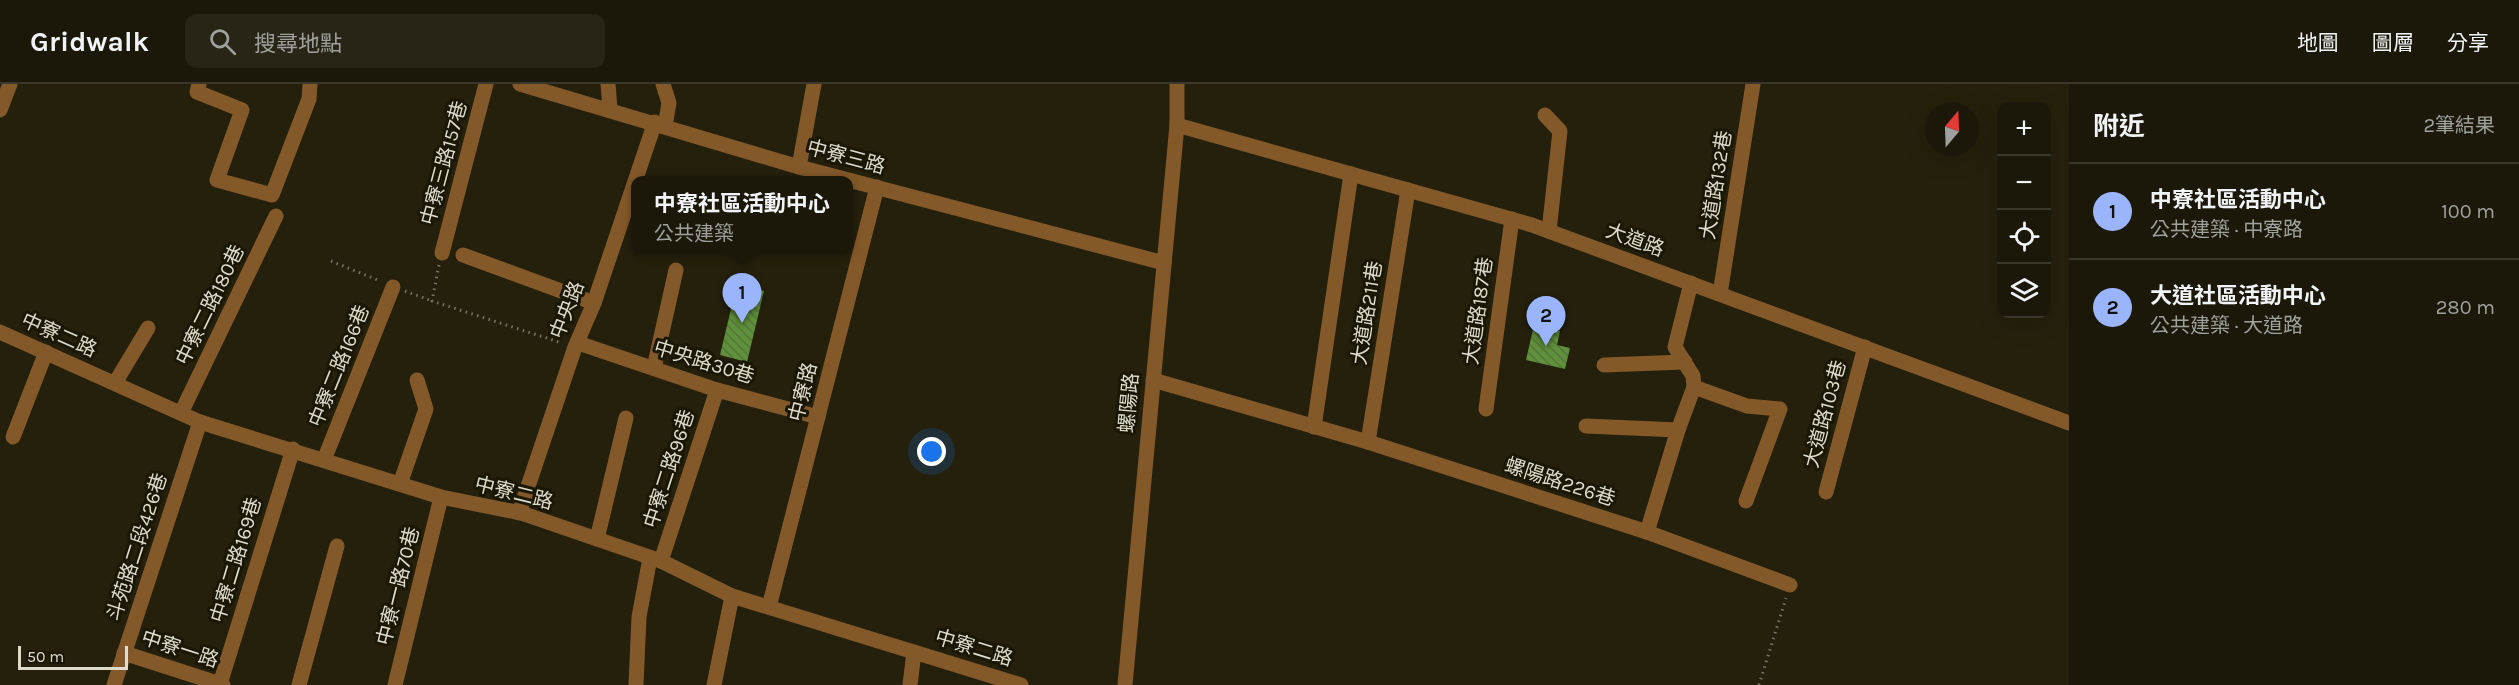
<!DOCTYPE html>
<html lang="zh-TW">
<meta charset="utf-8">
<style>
body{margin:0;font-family:Karla,"Noto Sans TC",sans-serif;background:#282517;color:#f1f3f6}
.controls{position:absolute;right:18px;top:18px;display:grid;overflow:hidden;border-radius:12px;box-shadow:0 6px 24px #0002}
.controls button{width:54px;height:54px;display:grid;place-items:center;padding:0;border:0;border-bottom:2px solid #39372a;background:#1b1809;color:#f1f3f6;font:30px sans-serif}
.compass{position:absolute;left:1925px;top:18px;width:54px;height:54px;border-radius:50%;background:#1b1809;box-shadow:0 6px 24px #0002;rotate:19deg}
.scale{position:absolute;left:18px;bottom:15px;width:110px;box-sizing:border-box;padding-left:6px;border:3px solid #dcdbce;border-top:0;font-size:16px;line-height:21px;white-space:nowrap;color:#dcdbce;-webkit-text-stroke:4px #1a1704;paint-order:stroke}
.you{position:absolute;left:932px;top:368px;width:21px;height:21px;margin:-15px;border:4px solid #fff;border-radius:50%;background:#1a73e8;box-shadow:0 0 0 9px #1a73e833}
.badge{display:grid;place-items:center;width:39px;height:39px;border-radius:50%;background:#9bb5fd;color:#111;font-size:20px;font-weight:700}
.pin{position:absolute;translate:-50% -50px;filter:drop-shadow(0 2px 3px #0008)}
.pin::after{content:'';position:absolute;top:32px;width:21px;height:18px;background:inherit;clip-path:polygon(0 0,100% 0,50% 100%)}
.popup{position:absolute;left:631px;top:92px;width:222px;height:78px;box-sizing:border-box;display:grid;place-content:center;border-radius:12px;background:#1b1809;filter:drop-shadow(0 2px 4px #0005);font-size:20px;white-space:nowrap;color:#a0a09c}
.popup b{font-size:22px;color:#f1f3f6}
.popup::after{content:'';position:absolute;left:50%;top:100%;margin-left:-12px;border:12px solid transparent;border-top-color:#1b1809}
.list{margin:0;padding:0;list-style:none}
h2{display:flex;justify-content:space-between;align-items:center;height:78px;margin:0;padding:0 24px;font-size:26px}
h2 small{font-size:20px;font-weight:400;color:#a0a09c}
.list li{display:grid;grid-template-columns:39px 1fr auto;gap:18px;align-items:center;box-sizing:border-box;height:96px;padding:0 24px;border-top:2px solid #39372a}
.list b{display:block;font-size:22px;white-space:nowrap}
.list p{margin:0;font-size:20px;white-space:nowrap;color:#a0a09c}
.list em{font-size:20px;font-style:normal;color:#a0a09c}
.icon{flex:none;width:33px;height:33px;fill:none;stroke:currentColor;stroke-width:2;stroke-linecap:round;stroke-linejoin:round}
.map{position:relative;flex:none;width:2069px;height:601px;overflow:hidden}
header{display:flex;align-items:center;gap:36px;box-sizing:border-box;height:84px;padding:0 30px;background:#1b1809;border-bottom:2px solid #39372a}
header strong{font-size:28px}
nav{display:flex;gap:33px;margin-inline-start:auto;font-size:21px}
.search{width:420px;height:54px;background:#282517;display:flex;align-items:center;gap:15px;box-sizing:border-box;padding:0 21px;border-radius:12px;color:#a0a09c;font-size:22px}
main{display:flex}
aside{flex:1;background:#1b1809}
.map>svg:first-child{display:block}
.building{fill:url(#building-back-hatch)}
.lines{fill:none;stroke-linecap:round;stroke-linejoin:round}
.path{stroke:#777463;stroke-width:3;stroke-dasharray:1.5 4.5;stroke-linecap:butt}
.minor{stroke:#845929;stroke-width:15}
.labels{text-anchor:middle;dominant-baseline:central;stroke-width:6;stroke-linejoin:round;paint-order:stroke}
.street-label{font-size:20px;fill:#dcdbce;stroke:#1a1704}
</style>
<header>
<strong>Gridwalk</strong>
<div class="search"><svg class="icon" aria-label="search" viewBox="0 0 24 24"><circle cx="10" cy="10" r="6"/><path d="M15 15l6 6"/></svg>搜尋地點</div>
<nav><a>地圖</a><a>圖層</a><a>分享</a></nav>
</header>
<main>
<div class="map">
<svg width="2069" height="601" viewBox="0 0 2069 601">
<defs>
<pattern id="building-back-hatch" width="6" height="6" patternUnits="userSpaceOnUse" patternTransform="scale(1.5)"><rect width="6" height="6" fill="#5f903a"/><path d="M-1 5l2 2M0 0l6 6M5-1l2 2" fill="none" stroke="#55753b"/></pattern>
</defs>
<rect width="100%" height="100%" fill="#24200c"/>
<g class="building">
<path d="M737 200 764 207 747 278 720 271Z"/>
<path d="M1534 241 1560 247 1557 261 1570 264 1565 285 1526 276Z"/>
</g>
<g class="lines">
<g class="path">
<path d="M331 177 380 197"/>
<path d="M439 181 432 217 562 259"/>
<path d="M405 207 432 217"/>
<path d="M1759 601 1786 514"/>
</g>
<g class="minor">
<path d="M199 0 197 8 242 26 217 96 272 111 309 15 310 0"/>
<path d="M520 0 799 83 1164 179"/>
<path d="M608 0 610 25"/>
<path d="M663 0 669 19 665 42"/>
<path d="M0 26 10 0"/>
<path d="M1545 31 1560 47 1549 147"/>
<path d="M1177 41 1532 141 2069 339"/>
<path d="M799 83 814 0"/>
<path d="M442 169 486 0"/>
<path d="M463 171 594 219"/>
<path d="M1720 210 1753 0"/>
<path d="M0 248 200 338 441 413 521 429 661 477 732 512 1021 601"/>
<path d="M578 259 717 306 818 333"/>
<path d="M1604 281 1685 278"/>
<path d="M654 284 676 186"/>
<path d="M1153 296 1368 358 1647 448 1790 501"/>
<path d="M115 299 148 244"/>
<path d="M1694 303 1747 322 1780 325 1746 417"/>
<path d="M1486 325 1512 135"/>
<path d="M181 329 276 132"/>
<path d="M1586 342 1678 346"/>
<path d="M1314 343 1351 90"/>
<path d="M13 353 46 268"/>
<path d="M1368 358 1408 106"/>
<path d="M324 376 393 203"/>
<path d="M400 400 426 325 417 296"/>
<path d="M1826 408 1865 263"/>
<path d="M519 429 575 263 594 219 655 38"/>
<path d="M1647 448 1678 346 1694 303 1693 292 1675 263 1691 199"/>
<path d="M597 455 626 334"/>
<path d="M661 477 717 306"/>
<path d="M769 523 877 103"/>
<path d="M124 569 223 601"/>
<path d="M220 600 293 365"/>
<path d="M114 601 200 338"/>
<path d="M299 601 337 462"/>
<path d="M395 601 441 413"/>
<path d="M636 601 639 533 650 474"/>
<path d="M714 601 732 512"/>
<path d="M910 601 914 568"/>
<path d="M1125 601 1177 41V0"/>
</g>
</g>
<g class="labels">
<g class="street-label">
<text transform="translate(846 73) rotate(15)">中寮三路</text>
<text transform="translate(444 79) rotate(-75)">中寮三路157巷</text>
<text transform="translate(1716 101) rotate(-81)">大道路132巷</text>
<text transform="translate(1635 156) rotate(20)">大道路</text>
<text transform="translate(210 221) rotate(-64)">中寮二路180巷</text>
<text transform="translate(567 226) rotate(-69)">中央路</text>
<text transform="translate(1478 227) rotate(-82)">大道路187巷</text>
<text transform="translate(1367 229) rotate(-81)">大道路211巷</text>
<text transform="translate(59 251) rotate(24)">中寮二路</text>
<text transform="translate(704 278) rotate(17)">中央路30巷</text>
<text transform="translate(339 282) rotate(-68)">中寮二路166巷</text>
<text transform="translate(803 308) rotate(-76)">中寮路</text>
<text transform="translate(1129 319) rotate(-85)">螺陽路</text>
<text transform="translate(1825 330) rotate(-75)">大道路103巷</text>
<text transform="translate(669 385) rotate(-72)">中寮二路96巷</text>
<text transform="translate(1560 398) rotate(18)">螺陽路226巷</text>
<text transform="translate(514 409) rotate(14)">中寮二路</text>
<text transform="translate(137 463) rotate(-72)">斗苑路二段426巷</text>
<text transform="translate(236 476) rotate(-73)">中寮二路169巷</text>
<text transform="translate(398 502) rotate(-76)">中寮一路70巷</text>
<text transform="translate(974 564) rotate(17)">中寮二路</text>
<text transform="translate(180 565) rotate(18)">中寮一路</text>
</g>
</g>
</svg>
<div class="controls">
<button>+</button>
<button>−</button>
<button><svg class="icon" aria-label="locate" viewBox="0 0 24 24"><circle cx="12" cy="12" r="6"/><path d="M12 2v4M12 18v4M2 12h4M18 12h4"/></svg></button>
<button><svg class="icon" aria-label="layers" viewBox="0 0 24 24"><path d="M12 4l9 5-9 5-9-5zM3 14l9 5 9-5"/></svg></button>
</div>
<svg class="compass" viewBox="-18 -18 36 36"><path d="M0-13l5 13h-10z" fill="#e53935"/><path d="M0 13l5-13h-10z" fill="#a0a09c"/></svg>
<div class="scale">50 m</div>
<div class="you"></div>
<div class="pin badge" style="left:742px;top:239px">1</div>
<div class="popup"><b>中寮社區活動中心</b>公共建築</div>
<div class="pin badge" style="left:1546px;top:262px">2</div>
</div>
<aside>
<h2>附近<small>2筆結果</small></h2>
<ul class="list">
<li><span class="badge">1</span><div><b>中寮社區活動中心</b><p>公共建築 · 中寮路</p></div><em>100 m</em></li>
<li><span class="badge">2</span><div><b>大道社區活動中心</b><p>公共建築 · 大道路</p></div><em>280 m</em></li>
</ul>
</aside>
</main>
